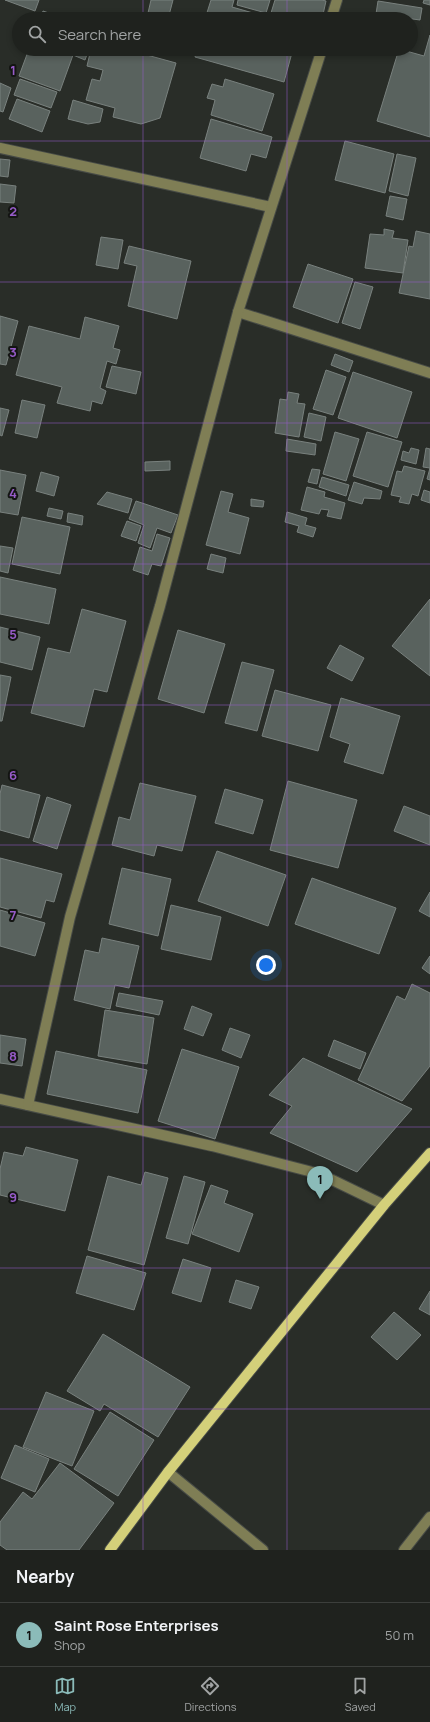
<!DOCTYPE html>
<style>
body{margin:0;font-family:Manrope,sans-serif;background:#2c2f2b;color:#f1f3f6}
.you{position:absolute;left:266px;top:965px;width:14px;height:14px;margin:-10px;border:3px solid #fff;border-radius:50%;background:#1a73e8;box-shadow:0 0 0 6px #1a73e833}
.badge{display:grid;place-items:center;width:26px;height:26px;border-radius:50%;background:#8bbbb9;color:#111;font-size:13px;font-weight:700}
.pin{position:absolute;translate:-50% -33px;filter:drop-shadow(0 1px 2px #0008)}
.pin::after{content:'';position:absolute;top:21px;width:14px;height:12px;background:inherit;clip-path:polygon(0 0,100% 0,50% 100%)}
.list{margin:0;padding:0;list-style:none}
h2{display:flex;justify-content:space-between;align-items:center;height:52px;margin:0;padding:0 16px;font-size:17px}
h2 small{font-size:13px;font-weight:400;color:#a1a4a4}
.list li{display:grid;grid-template-columns:26px 1fr auto;gap:12px;align-items:center;box-sizing:border-box;height:64px;padding:0 16px;border-top:1px solid #3c3f3c}
.list b{display:block;font-size:15px;white-space:nowrap}
.list p{margin:0;font-size:13px;white-space:nowrap;color:#a1a4a4}
.list em{font-size:13px;font-style:normal;color:#a1a4a4}
.icon{flex:none;width:22px;height:22px;fill:none;stroke:currentColor;stroke-width:2;stroke-linecap:round;stroke-linejoin:round}
.map{position:relative;flex:none;width:430px;height:1550px;overflow:hidden}
.search{position:absolute;background:#1f221e;box-shadow:0 2px 6px #0003;left:12px;right:12px;top:12px;height:44px;display:flex;align-items:center;gap:10px;box-sizing:border-box;padding:0 14px;border-radius:22px;color:#a1a4a4;font-size:15px}
.sheet{height:116px;background:#1f221e}
nav{display:flex;justify-content:space-around;align-items:center;box-sizing:border-box;height:56px;border-top:1px solid #3c3f3c;background:#1f221e;font-size:11px;color:#a1a4a4}
nav a{display:grid;justify-items:center;gap:2px}
nav .on{color:#8bbbb9}
.map>svg:first-child{display:block}
.building{fill:#59625e;stroke:#79817e}
.lines{fill:none;stroke-linecap:round;stroke-linejoin:round}
.minor-casing{stroke:#474b46;stroke-width:12}
.major-casing{stroke:#474b46;stroke-width:12}
.minor{stroke:#7f7e55;stroke-width:10}
.major{stroke:#d4d07a;stroke-width:10}
.grid{fill:none;stroke:#965bc8;stroke-width:1;stroke-opacity:0.55}
.grid-label{font-size:13px;text-anchor:middle;font-weight:bold;fill:#965bc8;stroke:#131512;stroke-width:4;stroke-linejoin:round;paint-order:stroke}
</style>
<div class="map">
<svg width="430" height="1550" viewBox="0 0 430 1550">
<rect width="100%" height="100%" fill="#292d28"/>
<g class="building">
<path d="M5 0H39L35 11Z"/>
<path d="M151 0H173L168 19 148 13Z"/>
<path d="M211 0H234L232 7 274 19H205Z"/>
<path d="M238 0H270L266 13 237 5Z"/>
<path d="M275 0H322L326 1 322 19H294L271 13Z"/>
<path d="M424 0H430V5L423 3Z"/>
<path d="M378 1 422 8 420 20 376 14Z"/>
<path d="M43 11 66 19H40Z"/>
<path d="M430 35V137L377 121 399 49 424 56Z"/>
<path d="M29 49H89L85 60 73 55 60 91 19 76Z"/>
<path d="M91 49H125L176 63 160 118 141 124 113 117 115 108 86 100 92 79 100 81 103 70 87 66Z"/>
<path d="M197 49H293L284 82 195 57Z"/>
<path d="M20 79 57 92 51 108 14 95Z"/>
<path d="M225 79 274 94 262 131 211 115 215 100 207 98 212 84 223 87Z"/>
<path d="M0 83 11 88 3 112 0 111Z"/>
<path d="M17 99 50 111 42 132 9 119Z"/>
<path d="M73 100 103 109 100 122 88 124 68 119Z"/>
<path d="M211 119 272 137 266 158 251 154 246 171 200 158Z"/>
<path d="M345 141 394 154 385 193 335 180Z"/>
<path d="M397 154 416 158 408 196 389 191Z"/>
<path d="M0 159 10 160 8 177 0 176Z"/>
<path d="M0 184 16 186 14 203 0 202Z"/>
<path d="M390 196 407 199 403 220 386 216Z"/>
<path d="M384 229 394 231 392 238 408 240 403 273 365 268 370 234 384 235Z"/>
<path d="M416 231 430 234V299L399 293 409 246 413 247Z"/>
<path d="M101 237 123 240 118 269 96 265Z"/>
<path d="M129 246 191 261 177 319 128 306 137 266 124 263Z"/>
<path d="M308 264 353 279 338 323 293 307Z"/>
<path d="M355 282 373 287 360 329 342 323Z"/>
<path d="M0 316 18 321 6 365 0 364Z"/>
<path d="M85 317 119 326 113 348 120 350 116 364 107 361 100 388 106 391 102 404 92 401 90 411 57 403 62 387 16 375 29 326 80 339Z"/>
<path d="M335 354 353 361 349 372 331 365Z"/>
<path d="M112 366 141 372 136 394 106 387Z"/>
<path d="M326 370 346 377 333 415 313 409Z"/>
<path d="M353 372 412 392 397 438 338 418Z"/>
<path d="M288 392 299 394 297 403 305 404 299 437 275 433 280 399 287 400Z"/>
<path d="M22 400 45 405 37 438 15 433Z"/>
<path d="M0 408 9 410 2 436 0 435Z"/>
<path d="M309 413 326 417 321 441 304 437Z"/>
<path d="M335 432 359 439 346 481 323 474Z"/>
<path d="M367 432 402 442 388 487 353 476Z"/>
<path d="M287 439 316 444 315 455 286 451Z"/>
<path d="M411 448 419 450 416 464 401 460 403 451 409 453Z"/>
<path d="M426 448 430 449V480L427 479 430 468 423 467Z"/>
<path d="M170 461V470L145 471V462Z"/>
<path d="M404 466 425 471 418 496 412 494 409 504 399 502 401 497 391 495 397 471 402 472Z"/>
<path d="M312 469 320 470 317 484 308 482Z"/>
<path d="M0 470 26 475 18 515 0 512Z"/>
<path d="M41 472 59 477 54 496 36 491Z"/>
<path d="M322 477 349 485 346 496 319 487Z"/>
<path d="M354 482 382 491 380 499 364 498 362 504 348 500Z"/>
<path d="M307 487 325 492 324 497 345 503 341 519 327 516 329 510 321 509 319 514 301 510Z"/>
<path d="M424 490 430 492V503L421 500Z"/>
<path d="M221 491 233 494 228 512 249 518 240 554 206 545Z"/>
<path d="M107 492 132 499 128 513 97 504Z"/>
<path d="M251 499 264 501 263 507 251 506Z"/>
<path d="M136 501 178 515 171 533 157 528 150 548 138 543 144 525 129 519Z"/>
<path d="M49 508 63 511 61 519 47 516Z"/>
<path d="M287 512 307 518 305 525 316 528 313 537 297 532 299 526 285 522Z"/>
<path d="M68 513 83 516 82 525 67 522Z"/>
<path d="M22 517 70 527 60 574 12 564Z"/>
<path d="M127 521 141 526 136 541 121 536Z"/>
<path d="M157 534 170 538 161 566 152 564 148 575 133 570 140 547 152 551Z"/>
<path d="M0 546 13 548 8 573 0 571Z"/>
<path d="M211 554 226 558 223 573 207 569Z"/>
<path d="M0 577 56 589 49 624 0 614Z"/>
<path d="M430 599V676L392 646Z"/>
<path d="M82 609 126 621 107 692 94 689 84 727 31 713 48 648 70 653Z"/>
<path d="M0 627 40 637 32 670 0 662Z"/>
<path d="M178 630 225 644 204 713 158 699Z"/>
<path d="M340 645 364 658 352 681 327 668Z"/>
<path d="M242 662 274 670 257 731 225 723Z"/>
<path d="M0 675 11 677 2 721H0Z"/>
<path d="M275 690 331 705 318 751 262 736Z"/>
<path d="M341 698 400 716 383 774 344 762 350 744 330 737Z"/>
<path d="M288 781 357 800 338 868 270 850Z"/>
<path d="M140 783 196 796 182 851 157 845 154 856 112 845 119 817 130 820Z"/>
<path d="M2 785 40 795 29 838 0 830V794Z"/>
<path d="M225 789 263 800 253 834 215 823Z"/>
<path d="M47 797 71 805 57 849 33 841Z"/>
<path d="M404 806 430 816V845L394 831Z"/>
<path d="M217 851 286 875 268 926 198 901Z"/>
<path d="M0 858 62 874 54 902 46 900 41 918 0 907Z"/>
<path d="M122 868 171 879 158 936 109 924Z"/>
<path d="M312 878 396 908 379 954 295 924Z"/>
<path d="M430 892V917L419 911Z"/>
<path d="M171 905 221 917 211 960 161 949Z"/>
<path d="M0 910 45 923 35 956 0 946Z"/>
<path d="M102 938 139 946 129 988 115 985 110 1009 74 1000 85 950 99 953Z"/>
<path d="M430 956V974L422 968Z"/>
<path d="M412 984 430 993V1066L402 1101 358 1080 397 996 405 1000Z"/>
<path d="M119 993 163 1001 159 1015 116 1006Z"/>
<path d="M192 1006 212 1014 203 1036 184 1029Z"/>
<path d="M105 1010 154 1018 147 1064 98 1056Z"/>
<path d="M230 1028 250 1035 241 1058 222 1050Z"/>
<path d="M0 1035 26 1039 22 1066 0 1063Z"/>
<path d="M334 1040 366 1053 360 1069 328 1056Z"/>
<path d="M182 1049 239 1067 215 1139 158 1121Z"/>
<path d="M56 1051 147 1070 138 1113 47 1094Z"/>
<path d="M303 1058 412 1109 357 1172 270 1133 292 1106 269 1095Z"/>
<path d="M26 1147 78 1160 65 1211 0 1195V1169L4 1152 23 1156Z"/>
<path d="M145 1172 168 1178 144 1265 88 1250 108 1176 141 1185Z"/>
<path d="M184 1176 205 1182 188 1244 166 1238Z"/>
<path d="M211 1185 228 1191 224 1203 253 1214 239 1252 192 1234Z"/>
<path d="M87 1256 146 1273 134 1310 76 1293Z"/>
<path d="M183 1259 211 1268 201 1302 172 1293Z"/>
<path d="M236 1280 259 1287 251 1309 229 1302Z"/>
<path d="M430 1291V1315L419 1309Z"/>
<path d="M394 1312 421 1335 397 1360 371 1337Z"/>
<path d="M103 1334 190 1387 158 1437 104 1404 100 1411 67 1391Z"/>
<path d="M46 1392 94 1411 72 1466 23 1447Z"/>
<path d="M110 1412 154 1440 118 1496 74 1469Z"/>
<path d="M15 1445 49 1459 35 1492 1 1478Z"/>
<path d="M60 1463 114 1503 79 1550H7L0 1545V1522L23 1492 32 1499Z"/>
</g>
<g class="lines">
<defs>
<g id="minor">
<path d="M331 19 337 0"/>
<path d="M0 148 271 207"/>
<path d="M238 312 430 373"/>
<path d="M0 1099 212 1146 320 1174 384 1205"/>
<path d="M28 1105 70 917 160 606 238 312 322 49"/>
<path d="M168 1472 263 1550"/>
<path d="M404 1550 430 1517"/>
</g>
<path id="major" d="M110 1550 168 1472 384 1205 430 1153"/>
</defs>
<use href="#minor" class="minor-casing"/>
<use href="#major" class="major-casing"/>
<use href="#minor" class="minor"/>
<use href="#major" class="major"/>
</g>
<path class="grid" d="M143 0V19M287 0V19M143 49V1550M287 49V1550M0 141H430M0 282H430M0 423H430M0 564H430M0 705H430M0 845H430M0 986H430M0 1127H430M0 1268H430M0 1409H430"/>
<g class="grid-label">
<text x="13" y="75">1</text>
<text x="13" y="216">2</text>
<text x="13" y="357">3</text>
<text x="13" y="498">4</text>
<text x="13" y="639">5</text>
<text x="13" y="780">6</text>
<text x="13" y="920">7</text>
<text x="13" y="1061">8</text>
<text x="13" y="1202">9</text>
</g>
</svg>
<div class="you"></div>
<div class="pin badge" style="left:320px;top:1199px">1</div>
<div class="search"><svg class="icon" aria-label="search" viewBox="0 0 24 24"><circle cx="10" cy="10" r="6"/><path d="M15 15l6 6"/></svg>Search here</div>
</div>
<section class="sheet">
<h2>Nearby<small></small></h2>
<ul class="list">
<li><span class="badge">1</span><div><b>Saint Rose Enterprises</b><p>Shop</p></div><em>50 m</em></li>
</ul>
</section>
<nav>
<a class="on"><svg class="icon" aria-label="map" viewBox="0 0 24 24"><path d="M3 6l6-2 6 2 6-2v14l-6 2-6-2-6 2zM9 4v14M15 6v14"/></svg>Map</a>
<a><svg class="icon" aria-label="directions" viewBox="0 0 24 24"><path d="M12 3l9 9-9 9-9-9zM9 14v-3h6M13 9l2 2-2 2"/></svg>Directions</a>
<a><svg class="icon" aria-label="saved" viewBox="0 0 24 24"><path d="M7 4h10v16l-5-4-5 4z"/></svg>Saved</a>
</nav>
